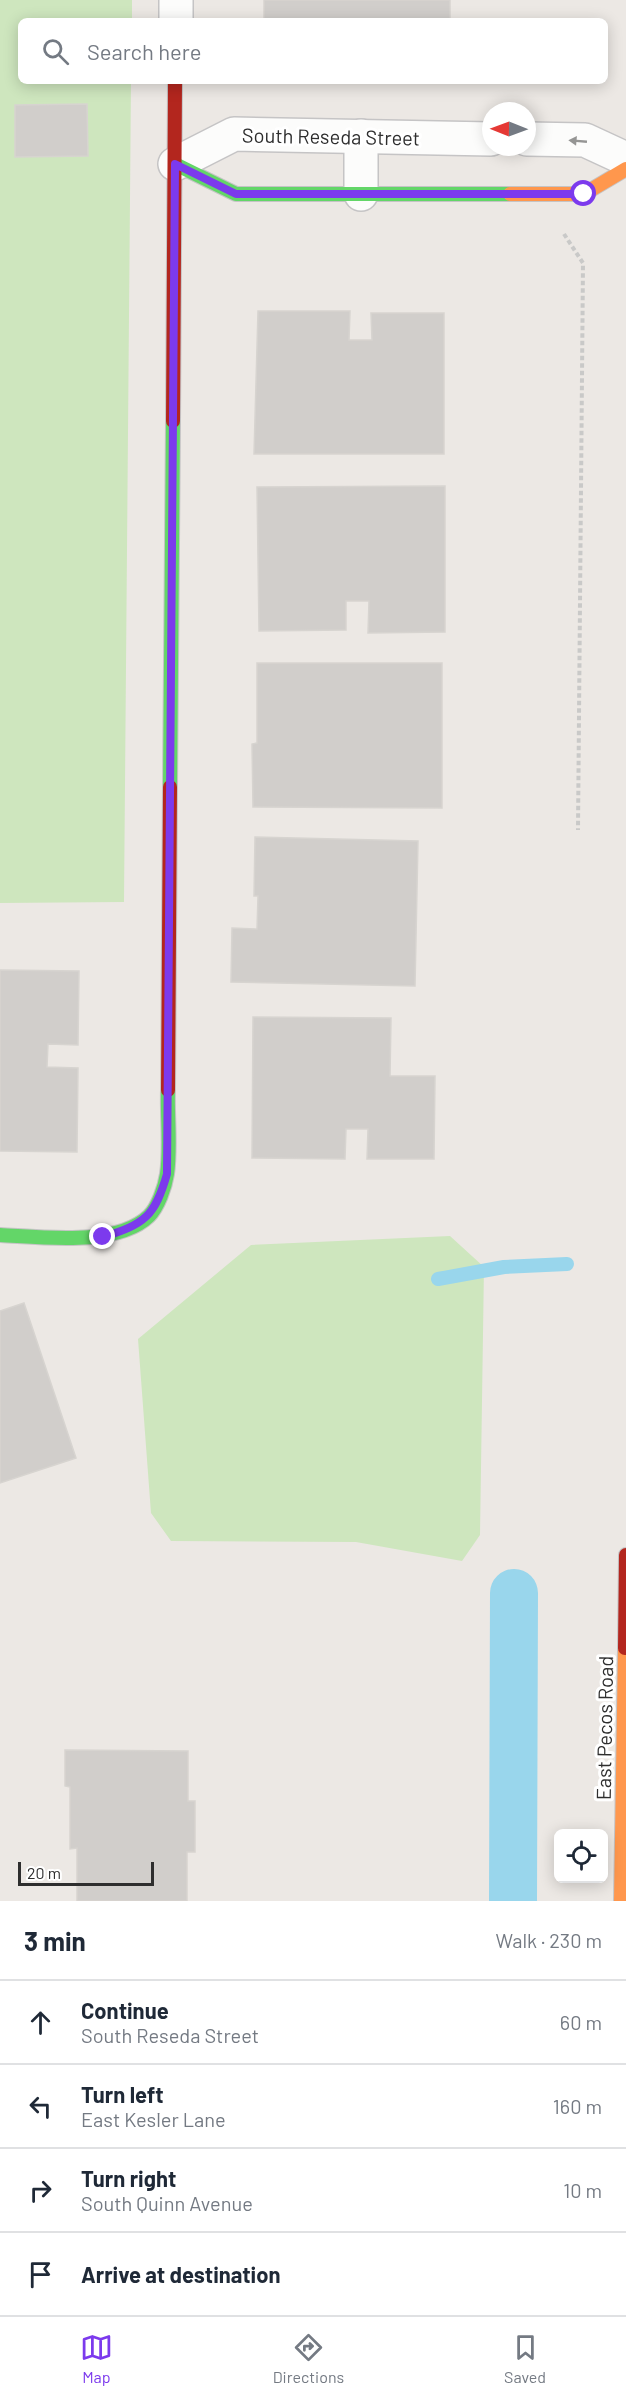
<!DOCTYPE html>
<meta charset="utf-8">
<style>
body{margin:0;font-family:Barlow,sans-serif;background:#f2f2f3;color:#1f2937}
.controls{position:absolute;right:18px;bottom:18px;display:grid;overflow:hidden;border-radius:9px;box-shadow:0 3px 15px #0003}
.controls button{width:54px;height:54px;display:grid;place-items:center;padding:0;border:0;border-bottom:2px solid #e0e1e3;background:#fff;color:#1f2937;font:30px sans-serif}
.compass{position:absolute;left:482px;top:102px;width:54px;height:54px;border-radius:50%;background:#fff;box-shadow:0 3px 15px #0003;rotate:271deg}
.scale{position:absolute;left:18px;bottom:15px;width:136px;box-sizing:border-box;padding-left:6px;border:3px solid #2e2e2e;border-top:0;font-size:16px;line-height:21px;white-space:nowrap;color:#2e2e2e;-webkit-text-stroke:4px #fff;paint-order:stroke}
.stop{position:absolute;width:18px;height:18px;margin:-14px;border:4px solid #7c3aed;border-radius:50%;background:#fff}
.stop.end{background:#7c3aed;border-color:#fff;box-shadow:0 2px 6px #0008}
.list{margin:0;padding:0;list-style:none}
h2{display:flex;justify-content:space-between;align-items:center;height:78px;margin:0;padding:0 24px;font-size:26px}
h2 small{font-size:20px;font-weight:400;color:#747a83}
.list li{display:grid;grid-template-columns:39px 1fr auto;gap:18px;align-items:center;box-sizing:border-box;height:84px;padding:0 24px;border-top:2px solid #e0e1e3}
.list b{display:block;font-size:22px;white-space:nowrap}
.list p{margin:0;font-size:20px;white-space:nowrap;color:#747a83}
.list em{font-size:20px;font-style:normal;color:#747a83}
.icon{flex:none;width:33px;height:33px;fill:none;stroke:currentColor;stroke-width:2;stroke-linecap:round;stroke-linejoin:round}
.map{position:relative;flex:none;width:626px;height:1901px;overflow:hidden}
.search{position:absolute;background:#fff;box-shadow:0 3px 15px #0003;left:18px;right:18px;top:18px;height:66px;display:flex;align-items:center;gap:15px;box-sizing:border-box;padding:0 21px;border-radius:9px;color:#747a83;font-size:22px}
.sheet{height:414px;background:#fff}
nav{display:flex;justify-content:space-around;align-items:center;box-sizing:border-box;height:84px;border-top:2px solid #e0e1e3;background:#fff;font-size:16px;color:#747a83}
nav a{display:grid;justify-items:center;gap:3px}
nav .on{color:#7c3aed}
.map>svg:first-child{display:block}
.green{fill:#cee6be}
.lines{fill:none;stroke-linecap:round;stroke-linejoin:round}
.stream{stroke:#99d6ec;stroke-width:14}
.canal{stroke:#99d6ec;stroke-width:48}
.building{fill:#d1cecb;stroke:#d7d4d0;stroke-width:1.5}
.street-casing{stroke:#c5c4c5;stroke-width:36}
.fast-casing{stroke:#c5c4c5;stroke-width:16}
.slow-casing{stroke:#c5c4c5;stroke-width:16}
.jam-casing{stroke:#c5c4c5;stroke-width:16}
.path{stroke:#c9c9c8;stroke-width:4;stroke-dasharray:4.5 3;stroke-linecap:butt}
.street{stroke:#fcfcfb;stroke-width:33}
.fast{stroke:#63d668;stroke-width:14}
.slow{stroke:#ff974d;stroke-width:14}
.jam{stroke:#b3261e;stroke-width:14}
.oneway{fill:#959594}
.route{stroke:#7c3aed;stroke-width:8}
.labels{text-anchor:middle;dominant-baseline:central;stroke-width:6;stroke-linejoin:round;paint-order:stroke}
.street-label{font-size:20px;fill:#2e2e2e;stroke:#fff}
</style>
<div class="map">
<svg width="626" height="1901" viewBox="0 0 626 1901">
<rect width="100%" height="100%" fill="#ece8e4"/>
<g class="green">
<path d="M0 0H132V21H21V81H131L124 902 0 903Z"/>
<path d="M450 1236 484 1267 480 1535 462 1561 356 1542 171 1541 151 1513 138 1339 251 1245Z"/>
</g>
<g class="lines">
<path class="stream" d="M438 1279 504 1267 567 1264"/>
<path class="canal" d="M513 1901 514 1593"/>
</g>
<g class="building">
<rect x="264" y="0" width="186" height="21"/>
<path d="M87 104 88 156 15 157V105Z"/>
<path d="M258 311H350L349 340H372L371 313H444V454H254Z"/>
<path d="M445 486V632L368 633 369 601H346V630L259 631 257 487Z"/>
<path d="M257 663H442V808L253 807 252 744 257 743Z"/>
<path d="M255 837 418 841 415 986 231 982 232 928 257 929 258 896H254Z"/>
<path d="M0 970 79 971 78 1045 48 1044 47 1067 78 1068 77 1152 0 1151Z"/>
<path d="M253 1017 391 1018 390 1076H435L434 1159H367L368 1129H346L345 1159 252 1158Z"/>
<path d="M24 1303 76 1458 0 1483V1311Z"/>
<path d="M65 1750 188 1751V1801H195V1852H187V1901H77V1848L70 1849V1787L65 1786Z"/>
</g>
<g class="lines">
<defs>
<g id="street">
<path d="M176 21V0"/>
<path d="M527 139 585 140 626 159"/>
<path d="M175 164 234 134 491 139"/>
<path d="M361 194V136"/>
</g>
<g id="fast">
<path d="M175 164 236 194H510"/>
<path d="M170 787 173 421"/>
<path d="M0 1235C41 1237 117 1247 149 1216 158 1207 165 1187 167 1174 171 1147 167 1117 168 1090"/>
</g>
<g id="slow">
<path d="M510 194H584L626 169"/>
<path d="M621 1901 625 1648"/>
</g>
<g id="jam">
<path d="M173 421 175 81"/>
<path d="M168 1090 170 787"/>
<path d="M625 1648 626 1555"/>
</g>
</defs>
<use href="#street" class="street-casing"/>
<use href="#fast" class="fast-casing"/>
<use href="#slow" class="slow-casing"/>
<use href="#jam" class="jam-casing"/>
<path class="path" d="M564 234 583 263 578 830"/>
<use href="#street" class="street"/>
<use href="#fast" class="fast"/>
<use href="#slow" class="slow"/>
<use href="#jam" class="jam"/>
</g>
<defs><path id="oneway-solid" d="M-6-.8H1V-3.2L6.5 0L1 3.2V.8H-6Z" transform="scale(1.5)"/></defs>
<use class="oneway" href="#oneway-solid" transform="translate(578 141) rotate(-175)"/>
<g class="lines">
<path class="route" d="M103 1237C145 1224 155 1216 167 1174L175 164 236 194H584"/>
</g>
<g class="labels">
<g class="street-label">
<text transform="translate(331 136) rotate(1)">South Reseda Street</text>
<text transform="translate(604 1728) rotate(-89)">East Pecos Road</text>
</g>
</g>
</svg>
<div class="controls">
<button><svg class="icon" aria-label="locate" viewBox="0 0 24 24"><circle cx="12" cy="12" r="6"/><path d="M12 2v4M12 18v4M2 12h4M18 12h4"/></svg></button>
</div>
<svg class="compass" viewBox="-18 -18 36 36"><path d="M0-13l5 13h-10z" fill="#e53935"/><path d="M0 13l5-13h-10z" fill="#747a83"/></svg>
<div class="scale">20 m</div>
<div class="stop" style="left:584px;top:194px"></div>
<div class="stop end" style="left:103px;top:1237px"></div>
<div class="search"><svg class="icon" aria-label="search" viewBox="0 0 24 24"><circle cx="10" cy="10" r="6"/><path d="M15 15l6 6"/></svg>Search here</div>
</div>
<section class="sheet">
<h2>3 min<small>Walk · 230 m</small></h2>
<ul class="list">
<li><svg class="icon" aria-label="ahead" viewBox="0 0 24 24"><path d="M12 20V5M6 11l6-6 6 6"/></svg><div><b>Continue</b><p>South Reseda Street</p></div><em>60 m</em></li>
<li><svg class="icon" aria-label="left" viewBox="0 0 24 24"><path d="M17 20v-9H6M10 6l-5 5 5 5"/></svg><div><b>Turn left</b><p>East Kesler Lane</p></div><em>160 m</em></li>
<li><svg class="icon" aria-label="right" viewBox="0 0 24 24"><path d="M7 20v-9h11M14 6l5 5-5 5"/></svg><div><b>Turn right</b><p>South Quinn Avenue</p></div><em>10 m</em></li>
<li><svg class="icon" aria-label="arrive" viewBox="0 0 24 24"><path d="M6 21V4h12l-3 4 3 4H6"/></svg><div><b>Arrive at destination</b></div></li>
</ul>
</section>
<nav>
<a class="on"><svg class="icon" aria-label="map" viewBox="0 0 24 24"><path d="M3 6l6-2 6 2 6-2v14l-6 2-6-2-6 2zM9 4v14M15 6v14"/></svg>Map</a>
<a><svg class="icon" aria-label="directions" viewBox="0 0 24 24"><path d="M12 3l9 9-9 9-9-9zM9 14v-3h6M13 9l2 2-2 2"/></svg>Directions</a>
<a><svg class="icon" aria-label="saved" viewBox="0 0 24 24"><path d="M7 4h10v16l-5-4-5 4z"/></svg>Saved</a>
</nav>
